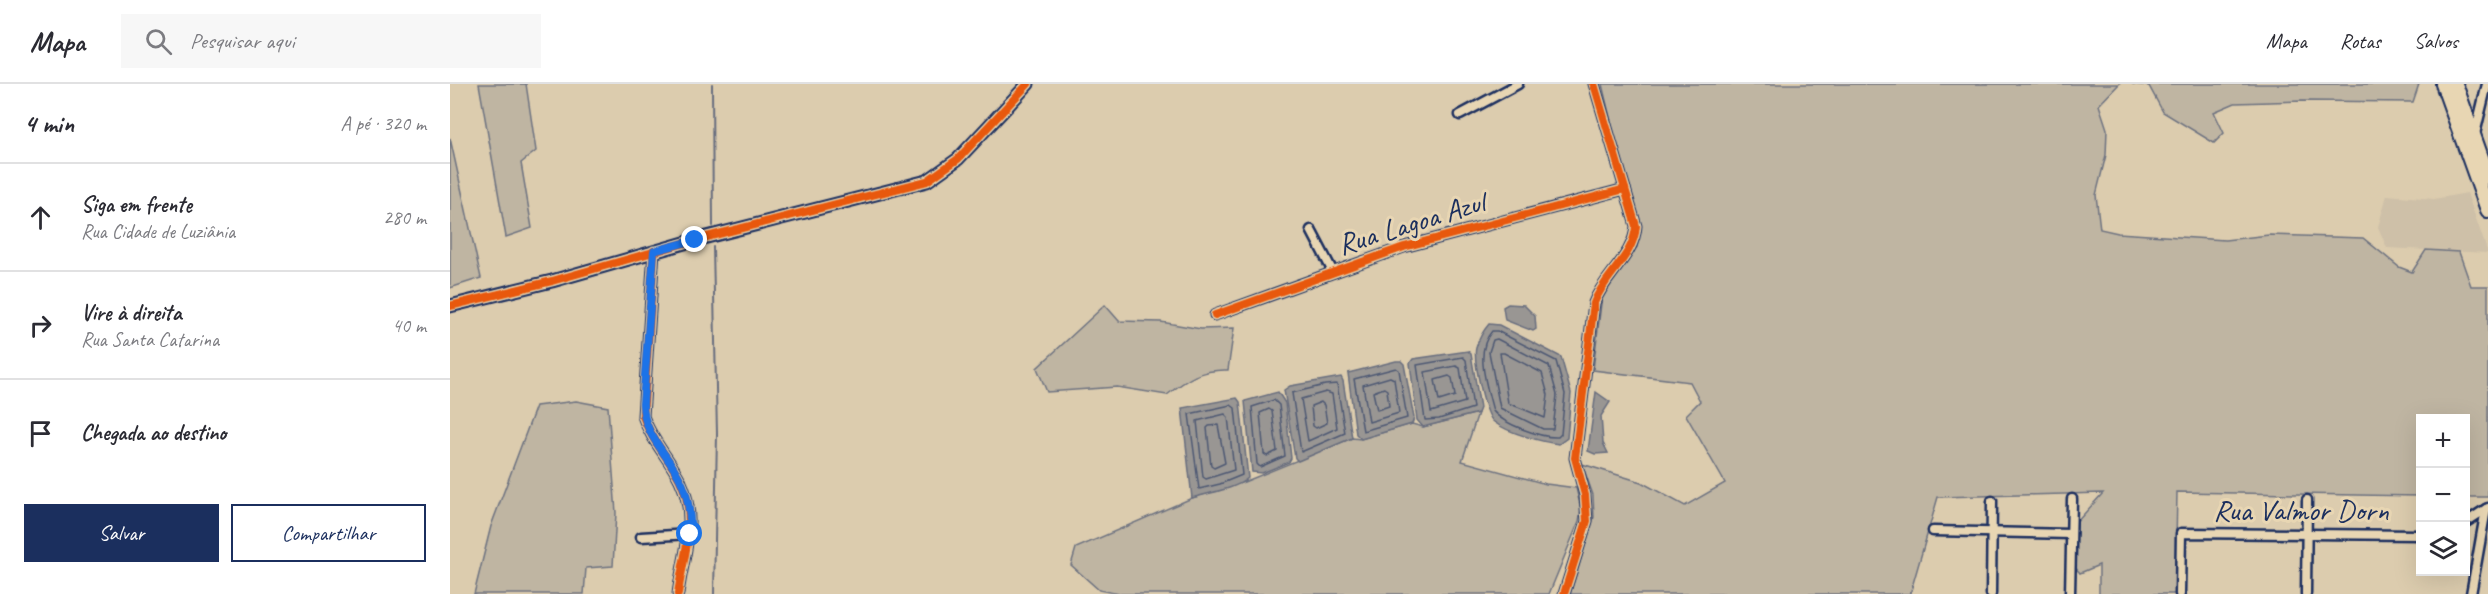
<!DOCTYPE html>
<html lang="pt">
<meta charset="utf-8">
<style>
body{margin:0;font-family:Caveat,sans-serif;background:#f7f7f7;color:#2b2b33}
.controls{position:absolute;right:18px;bottom:18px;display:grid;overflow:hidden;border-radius:0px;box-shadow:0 6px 24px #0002}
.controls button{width:54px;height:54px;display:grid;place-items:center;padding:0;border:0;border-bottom:2px solid #e1e1e2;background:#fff;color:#2b2b33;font:30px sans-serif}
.stop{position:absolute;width:18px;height:18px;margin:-14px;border:4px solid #1a73e8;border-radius:50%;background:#fff}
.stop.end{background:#1a73e8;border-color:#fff;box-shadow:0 2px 6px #0008}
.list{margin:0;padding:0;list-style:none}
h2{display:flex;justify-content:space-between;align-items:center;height:78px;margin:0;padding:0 24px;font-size:26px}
h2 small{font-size:20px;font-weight:400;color:#7c7c81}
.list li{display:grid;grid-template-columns:39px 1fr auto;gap:18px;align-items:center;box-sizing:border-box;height:108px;padding:0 24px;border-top:2px solid #e1e1e2}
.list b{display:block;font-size:22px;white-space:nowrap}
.list p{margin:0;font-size:20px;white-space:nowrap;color:#7c7c81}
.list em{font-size:20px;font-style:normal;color:#7c7c81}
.actions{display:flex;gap:12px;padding:18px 24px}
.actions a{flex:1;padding:14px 0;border:2px solid #1b2f5e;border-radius:0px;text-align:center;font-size:21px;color:#1b2f5e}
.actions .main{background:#1b2f5e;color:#fff}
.icon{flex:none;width:33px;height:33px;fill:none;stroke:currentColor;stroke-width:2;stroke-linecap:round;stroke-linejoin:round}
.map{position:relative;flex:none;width:2038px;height:510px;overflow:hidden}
header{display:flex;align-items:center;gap:36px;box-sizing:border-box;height:84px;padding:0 30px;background:#fff;border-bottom:2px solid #e1e1e2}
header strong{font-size:28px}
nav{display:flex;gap:33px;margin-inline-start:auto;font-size:21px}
.search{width:420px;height:54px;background:#f7f7f7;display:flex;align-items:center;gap:15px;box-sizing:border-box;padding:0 21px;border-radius:0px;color:#7c7c81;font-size:22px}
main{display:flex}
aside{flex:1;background:#fff}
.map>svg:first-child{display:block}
.built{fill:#cec0a8}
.green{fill:#bfb5a2;stroke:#6d7280;stroke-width:1.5}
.water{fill:#999693;stroke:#676d7e;stroke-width:1.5}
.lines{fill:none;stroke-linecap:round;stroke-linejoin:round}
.shore{stroke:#4d5873;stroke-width:1.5}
.stream{stroke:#676d7e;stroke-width:2}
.minor-casing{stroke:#1b2f5e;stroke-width:13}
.tertiary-casing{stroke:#1b2f5e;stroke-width:15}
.primary-casing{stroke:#1b2f5e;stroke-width:18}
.minor{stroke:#e8d6b3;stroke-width:8}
.tertiary{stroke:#e8d6b3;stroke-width:10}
.primary{stroke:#e8d6b3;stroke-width:14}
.cycleway-casing{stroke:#e8d6b3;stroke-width:11}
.cycleway{stroke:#e8590c;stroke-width:8}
.route{stroke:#1a73e8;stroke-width:8}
.labels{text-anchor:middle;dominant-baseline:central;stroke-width:6;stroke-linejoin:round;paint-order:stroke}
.street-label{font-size:30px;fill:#1b2f5e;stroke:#e8d6b3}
</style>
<header>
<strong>Mapa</strong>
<div class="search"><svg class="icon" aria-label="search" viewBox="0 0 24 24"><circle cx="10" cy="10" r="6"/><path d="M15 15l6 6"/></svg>Pesquisar aqui</div>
<nav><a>Mapa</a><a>Rotas</a><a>Salvos</a></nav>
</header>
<main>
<aside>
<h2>4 min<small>A pé · 320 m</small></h2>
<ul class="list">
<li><svg class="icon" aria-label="ahead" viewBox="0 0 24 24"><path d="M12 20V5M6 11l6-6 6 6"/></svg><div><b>Siga em frente</b><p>Rua Cidade de Luziânia</p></div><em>280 m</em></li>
<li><svg class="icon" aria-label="right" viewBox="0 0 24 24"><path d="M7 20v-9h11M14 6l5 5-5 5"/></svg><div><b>Vire à direita</b><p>Rua Santa Catarina</p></div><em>40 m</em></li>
<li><svg class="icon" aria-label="arrive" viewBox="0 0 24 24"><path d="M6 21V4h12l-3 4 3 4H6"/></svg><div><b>Chegada ao destino</b></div></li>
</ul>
<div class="actions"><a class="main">Salvar</a><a>Compartilhar</a></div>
</aside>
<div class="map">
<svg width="2038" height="510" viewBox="0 0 2038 510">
<rect width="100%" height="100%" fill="#dcccae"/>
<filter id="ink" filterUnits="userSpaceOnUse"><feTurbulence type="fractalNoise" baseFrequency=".0167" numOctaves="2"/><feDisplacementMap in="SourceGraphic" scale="12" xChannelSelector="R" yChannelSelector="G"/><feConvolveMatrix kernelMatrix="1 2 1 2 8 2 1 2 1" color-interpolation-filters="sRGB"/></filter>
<g filter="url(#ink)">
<path class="built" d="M2017 109 2038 169 1937 164 1928 143 1937 111 1984 115Z"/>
<g class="green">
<path d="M29 0H76L86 67 71 79 82 144 56 153Z"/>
<path d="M1152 0H1669L1649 21 1657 45 1656 71 1646 111 1650 145 1668 149 1775 156 1819 151 1913 154 1949 183 1962 188 1976 166 2009 168 2021 202H2038V413H2016V334H1970V412L1727 408 1725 510H1649V481L1630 489 1624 482V441L1653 409 1488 413 1460 510H1120L1144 433 1143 411 1132 380 1191 398 1235 422 1275 399 1236 331 1250 317 1240 298 1143 286 1152 212 1187 163 1191 141 1162 42Z"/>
<path d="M1682 0H1969L1963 18 1852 17 1785 19 1764 28 1774 49 1764 59 1713 28 1699 2Z"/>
<path d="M0 54 31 194 0 204Z"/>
<path d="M655 221 669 237 711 238 751 245 784 244 778 286C751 285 737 295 717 311L667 303 597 308 587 284Z"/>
<path d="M126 317 158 323 166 429 163 482 136 484 134 510H24L41 442 86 322Z"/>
<path d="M1028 329 1012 377 1096 400 1126 404 1131 425 1129 437 1099 510H669L649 506 621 481 626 464 742 414 794 398 902 354 911 355 962 340 973 343Z"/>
</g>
<g class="water">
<path d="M1058 220 1074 221 1085 232 1086 245 1083 247 1055 236 1053 223Z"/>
<path d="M1039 240 1049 241 1111 273 1121 309 1117 354 1109 360C1092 358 1058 349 1044 338 1035 332 1023 275 1026 264 1029 254 1033 247 1039 240Z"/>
<path d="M1018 267 1021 270 1030 324 1028 329 973 343 967 336 960 279 963 275Z"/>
<path d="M946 277H951L954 280 964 334 962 340 911 355 906 350 898 289Z"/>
<path d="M891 293 893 297 902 354 848 377 845 374 834 306 840 302Z"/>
<path d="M828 308 835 319 841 374 839 378 812 389 802 388 795 317Z"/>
<path d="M1146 308 1160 318 1151 332 1153 359 1158 369 1145 370 1138 367Z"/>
<path d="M787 314 790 318 798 394C784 406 760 408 742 414L732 324Z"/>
</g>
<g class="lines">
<g class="shore">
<path d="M1042 247H1047L1106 277 1115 310 1111 350 1108 353C1091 354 1053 340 1043 327 1037 303 1024 267 1042 247Z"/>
<path d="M1047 255 1099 282 1107 311 1103 345H1093L1050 324 1039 268 1043 256Z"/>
<path d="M1050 269H1054L1092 289 1098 311 1095 334 1058 319Z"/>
<path d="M1013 273 1016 276 1023 324 989 335 975 336 967 281Z"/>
<path d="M1006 282 1010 284 1015 318 981 328 975 288Z"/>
<path d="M946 284 949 286 957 334 913 347 904 295Z"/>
<path d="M999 292 1002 294 1005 312 989 317 985 296Z"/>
<path d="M940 293 944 295 949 329 919 338 913 301Z"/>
<path d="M887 300 895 349 851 368 842 309 875 301Z"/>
<path d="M934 304 937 306 939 322 927 326 923 308Z"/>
<path d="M876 308 882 310 887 344 858 357 851 315Z"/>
<path d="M824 316 829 321 835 372 810 383 807 380 802 323Z"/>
<path d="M871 318 874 321 877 339 866 344 863 342 861 322Z"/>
<path d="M781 321 785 324 792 391 770 400 749 405 739 330Z"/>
<path d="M819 325 822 327 827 367 817 372 814 370 810 329Z"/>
<path d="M775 330 778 333 784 386 756 395 753 393 747 337Z"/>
<path d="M768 341 775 379 764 384 761 382 757 344 759 342Z"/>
</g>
<g class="stream">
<path d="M262 0 263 142"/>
<path d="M263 163 267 350 264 510"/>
</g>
<defs>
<g id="minor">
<path d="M1010 31 1068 0"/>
<path d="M2025 50 2037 0"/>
<path d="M861 146 883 188"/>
<path d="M204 167 193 332C201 356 219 374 230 396 249 436 233 470 228 510"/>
<path d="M765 231 954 163 1175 105"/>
<path d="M2016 438 2036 425"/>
<path d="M1483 447 1621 450"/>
<path d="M191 453 240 450"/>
<path d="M1114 510 1137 437 1135 411 1125 374 1144 219C1154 191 1184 173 1186 142L1144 0"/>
<path d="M1541 510 1542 417"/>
<path d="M1620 510 1622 415"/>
<path d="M1730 510 1731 449 1970 451"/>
<path d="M1856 510 1857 416"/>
<path d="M2021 510 2036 425 2038 424"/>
</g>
<path id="tertiary" d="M0 222 102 197 245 156 477 97 508 75 578 0"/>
<g id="primary">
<path d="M1993 0 2038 126"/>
<path d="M2005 0 2038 93"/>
</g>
</defs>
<use href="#minor" class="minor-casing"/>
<use href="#tertiary" class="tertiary-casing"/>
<use href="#primary" class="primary-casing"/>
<use href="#minor" class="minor"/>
<use href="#tertiary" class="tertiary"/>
<use href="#primary" class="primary"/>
<defs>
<g id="cycleway">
<path d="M204 167 193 332C201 356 219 374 230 396 249 436 233 470 228 510"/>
<path d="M0 222 102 197 245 156 477 97 508 75 578 0"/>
<path d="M765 231 954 163 1175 105"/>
<path d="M1114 510 1137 437 1135 411 1125 374 1144 219C1154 191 1184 173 1186 142L1144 0"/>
</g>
</defs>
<use href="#cycleway" class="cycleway-casing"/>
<use href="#cycleway" class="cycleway"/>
</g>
</g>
<g class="lines" filter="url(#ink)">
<path class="route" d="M240 450C241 433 238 410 230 395 217 369 193 350 193 320L204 167 245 156"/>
</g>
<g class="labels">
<g class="street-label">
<text transform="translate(961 139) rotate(-17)">Rua Lagoa Azul</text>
<text x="1851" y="426">Rua Valmor Dorn</text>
</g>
</g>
</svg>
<div class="controls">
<button>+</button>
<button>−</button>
<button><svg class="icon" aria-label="layers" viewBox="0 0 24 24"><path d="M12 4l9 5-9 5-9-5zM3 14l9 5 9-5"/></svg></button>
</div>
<div class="stop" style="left:240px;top:450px"></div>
<div class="stop end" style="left:245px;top:156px"></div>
</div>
</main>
